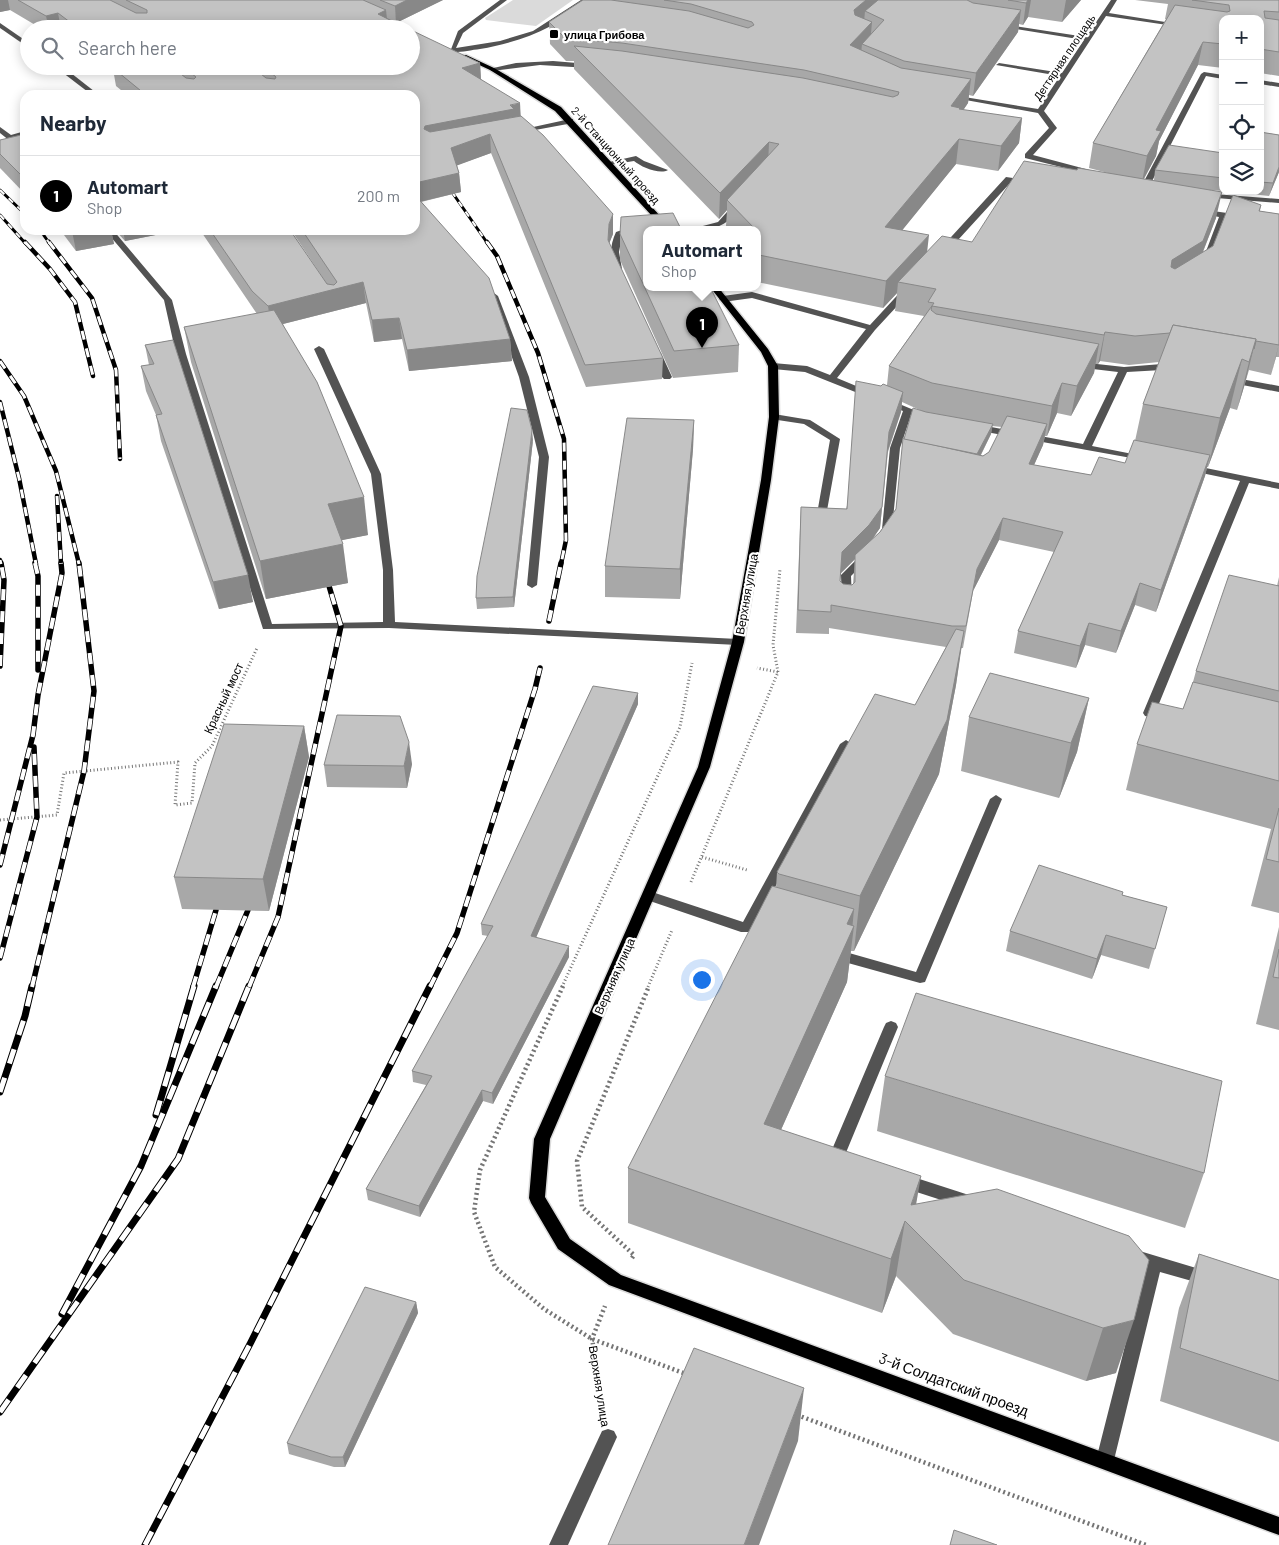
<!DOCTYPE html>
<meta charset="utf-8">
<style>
body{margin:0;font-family:Barlow,sans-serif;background:#f6f6f7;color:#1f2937}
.controls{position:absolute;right:15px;top:15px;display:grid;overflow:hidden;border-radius:10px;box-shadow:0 2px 12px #0003}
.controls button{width:45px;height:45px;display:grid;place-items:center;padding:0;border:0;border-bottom:1px solid #e0e1e3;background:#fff;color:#1f2937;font:25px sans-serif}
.you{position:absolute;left:701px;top:979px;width:18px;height:18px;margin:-12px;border:4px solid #fff;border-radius:50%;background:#1a73e8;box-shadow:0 0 0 8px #1a73e833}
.badge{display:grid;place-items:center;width:32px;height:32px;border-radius:50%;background:#000;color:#fff;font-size:16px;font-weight:700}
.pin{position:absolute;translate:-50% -41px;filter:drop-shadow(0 1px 2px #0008)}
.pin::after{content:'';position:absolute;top:26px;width:18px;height:15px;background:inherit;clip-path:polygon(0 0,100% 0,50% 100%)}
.popup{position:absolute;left:643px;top:226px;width:118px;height:65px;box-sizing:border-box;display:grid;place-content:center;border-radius:10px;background:#fff;filter:drop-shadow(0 1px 4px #0005);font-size:16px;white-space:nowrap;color:#747a83}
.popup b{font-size:19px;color:#1f2937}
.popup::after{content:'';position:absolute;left:50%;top:100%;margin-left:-10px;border:10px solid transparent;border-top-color:#fff}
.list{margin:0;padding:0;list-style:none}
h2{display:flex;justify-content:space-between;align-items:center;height:65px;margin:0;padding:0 20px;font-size:21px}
h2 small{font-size:16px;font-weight:400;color:#747a83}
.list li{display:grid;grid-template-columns:32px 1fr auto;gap:15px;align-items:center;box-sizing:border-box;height:80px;padding:0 20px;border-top:1px solid #e0e1e3}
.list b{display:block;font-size:19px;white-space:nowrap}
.list p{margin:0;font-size:16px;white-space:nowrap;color:#747a83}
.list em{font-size:16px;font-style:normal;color:#747a83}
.icon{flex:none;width:28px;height:28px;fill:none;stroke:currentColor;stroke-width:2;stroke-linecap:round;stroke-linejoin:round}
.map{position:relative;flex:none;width:1279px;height:1545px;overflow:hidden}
.search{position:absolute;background:#fff;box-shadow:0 2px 12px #0003;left:20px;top:20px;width:400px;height:55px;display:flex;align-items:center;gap:12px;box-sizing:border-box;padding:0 18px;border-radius:28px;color:#747a83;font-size:19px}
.panel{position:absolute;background:#fff;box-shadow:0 2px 12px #0003;left:20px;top:90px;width:400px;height:145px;border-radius:15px}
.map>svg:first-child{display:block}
.green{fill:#dadada}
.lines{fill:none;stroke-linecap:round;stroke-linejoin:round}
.major-casing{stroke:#dbdbdb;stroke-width:3}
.path-far1{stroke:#757575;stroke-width:3;stroke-dasharray:1 2.5;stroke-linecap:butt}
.path{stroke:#757575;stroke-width:4.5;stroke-dasharray:2 3;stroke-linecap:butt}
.minor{fill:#535353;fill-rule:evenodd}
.major{fill:#000;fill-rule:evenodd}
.rail-far3-casing{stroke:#000;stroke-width:3}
.rail-far2-casing{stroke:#000;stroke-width:4.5}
.rail-far1-casing{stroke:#000;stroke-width:5.5}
.rail-casing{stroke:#000;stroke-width:7}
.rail-far3{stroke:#fff;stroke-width:2;stroke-dasharray:6;stroke-linecap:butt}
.rail-far2{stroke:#fff;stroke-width:3;stroke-dasharray:9;stroke-linecap:butt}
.rail-far1{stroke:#fff;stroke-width:4;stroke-dasharray:11;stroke-linecap:butt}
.rail{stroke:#fff;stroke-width:5;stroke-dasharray:15;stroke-linecap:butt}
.wall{fill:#a8a8a8;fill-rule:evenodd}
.shaded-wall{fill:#888}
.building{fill:#c3c3c3;stroke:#888}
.poi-dot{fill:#000;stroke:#fff;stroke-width:2}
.labels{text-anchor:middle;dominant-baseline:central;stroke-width:4.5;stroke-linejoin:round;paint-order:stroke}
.far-poi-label{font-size:11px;font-weight:bold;fill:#000;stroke:#fff;text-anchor:start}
.far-street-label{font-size:11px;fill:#000;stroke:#fff}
.street-label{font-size:12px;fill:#000;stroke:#fff}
.near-street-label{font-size:15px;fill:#000;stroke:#fff}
</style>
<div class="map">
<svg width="1279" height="1545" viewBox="0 0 1279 1545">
<rect width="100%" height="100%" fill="#fff"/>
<path class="green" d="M513 0H573L536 26 486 20 485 18Z"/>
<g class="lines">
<defs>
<g id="major">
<path d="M462 55H466L494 68 561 107 672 229H664L555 111 490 70 462 57Z"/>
<path d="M710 287H718L768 349 778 366 779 417 771 480 744 642 710 767 550 1139 545 1197 570 1239 621 1275 1279 1517V1535L609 1285 558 1249 531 1203 529 1198 534 1139 698 767 732 642 761 480 769 417 768 366 761 352Z"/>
</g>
</defs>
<use href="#major" class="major-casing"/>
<g class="path-far1">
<path d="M778 672 773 645 780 569"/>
<path d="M0 820 57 815 64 773 178 762 175 805 192 803 195 763 212 746 257 648"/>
<path d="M702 857 747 870"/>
<path d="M691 882 778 672 757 668"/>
<path d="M562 987 680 727 692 663"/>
<path d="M648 987 672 930"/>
</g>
<g class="path">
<path d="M563 986 480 1170 474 1212 495 1267 544 1309 592 1339 686 1374"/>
<path d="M632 1258 634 1255 582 1207 577 1161 649 986"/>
<path d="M604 1409 592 1339 605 1306"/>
<path d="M797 1415 1146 1545"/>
</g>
<g class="minor">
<path d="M500 0H507L463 33 456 48 500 41 533 31 581 0H588C558 28 520 42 480 49 471 50 459 53 450 52L458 31Z"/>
<path d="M1111 0H1117L1109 13 1184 25 1181 27 1106 16 1044 111 1057 128 1033 155 1097 172V176L1025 158V154L1049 128 1038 113 949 97 952 95 1038 109 1060 76 996 65 999 63 1062 73 1084 40 998 26 1001 24 1086 37Z"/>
<path d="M0 23 29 43V48L0 28Z"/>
<path d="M553 61 589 64 592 66 589 68 540 65 492 71 489 69 516 63Z"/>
<path d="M54 66H62L99 95H92Z"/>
<path d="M1204 72 1223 75V79L1206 76 1149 187 1142 189 1141 187 1201 74Z"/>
<path d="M1260 80 1279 83V87L1260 84Z"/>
<path d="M570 119H573V123L519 133 515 131Z"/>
<path d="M0 127 11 135 25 131V135L15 138 25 147V153L0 133Z"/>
<path d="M636 156 644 161 668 170C660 175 641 167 634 161L609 165 605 163Z"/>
<path d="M1006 177 1027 180 1031 182 1027 184 1011 182 947 252H941V248Z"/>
<path d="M1201 193 1279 199V203L1204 197 1200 195Z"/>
<path d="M735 203 742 205C728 223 722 229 698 229L699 227 718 222Z"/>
<path d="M1199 209 1227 213 1245 222 1241 224 1227 219 1210 262 1206 265 1202 262 1219 217 1199 213Z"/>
<path d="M631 227 638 229 622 236 619 252 622 269 615 271C609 258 610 245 616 232Z"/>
<path d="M105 230H113L172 300 186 354 272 624 383 622V570L371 474 314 349 319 346 324 349 381 474 393 570 395 622 738 639 744 642 738 645 389 628 263 629 176 354 164 300Z"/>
<path d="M908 286 911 287V291L875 330 837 378 933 418 928 421 911 415 900 448 892 529 886 538 882 539 877 536 882 529 890 448 903 411 805 372 773 369 768 366 773 363 807 366 830 375 866 329 752 298 723 302 719 299 723 296 752 292 870 325 905 287Z"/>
<path d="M494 293 498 296 529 377 549 457 537 585 532 588 527 585 539 457 519 377 490 296Z"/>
<path d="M656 350 661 353 672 377 670 379H664L662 377 651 353Z"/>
<path d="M1079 362 1124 367 1162 364 1176 368 1178 370 1173 373 1162 370 1127 372 1092 446 1148 457V461L975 430 970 427 975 424 1083 444 1118 372 1076 367V363Z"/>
<path d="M1230 377 1279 386V392L1227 382V378Z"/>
<path d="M774 414 810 420 840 439 826 516 822 517 817 514 830 440 804 424 771 419 769 417Z"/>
<path d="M1191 465 1279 483V489L1249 483 1156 711 1160 714 1154 718 1145 716 1143 713 1240 481 1187 470V466Z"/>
<path d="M865 554 870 557 851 576 852 600 850 602H842L841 575 861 555Z"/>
<path d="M846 740 852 744 751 932H741L644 899 642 896 644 893 649 891 743 922 840 744Z"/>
<path d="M996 795 1002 799 925 982 920 983 830 958 828 954 830 950 835 949 916 972 990 799Z"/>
<path d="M891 1021 896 1023 898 1027 845 1155 849 1156 851 1161 849 1166 843 1167 830 1164 828 1159 884 1027 886 1023Z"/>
<path d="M904 1174 975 1197 977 1202 975 1207 969 1209 898 1186 896 1181 898 1176Z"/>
<path d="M1133 1249 1206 1271 1212 1273 1214 1278 1212 1283 1206 1285 1160 1272 1114 1460 1111 1466 1105 1469 1099 1466 1096 1460 1145 1267 1127 1261 1125 1256 1127 1251Z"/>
<path d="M608 1429 614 1431 617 1437 568 1545H549L602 1431Z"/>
</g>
<use href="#major" class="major"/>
<defs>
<g id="rail-far3">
<path d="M445 182 488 244"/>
<path d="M0 190 25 214"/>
<path d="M0 215 26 244"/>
<path d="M40 230 50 244"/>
</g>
<g id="rail-far2">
<path d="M25 242 50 269 75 302 93 376"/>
<path d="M49 242 92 298 116 370 120 459"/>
<path d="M487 242 497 256 538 353 564 439 566 540 561 564"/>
<path d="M0 361 24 396 56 471 79 564"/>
<path d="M0 402 19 478 36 564"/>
<path d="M57 496 61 564"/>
<path d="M0 560 1 564"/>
</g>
<g id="rail-far1">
<path d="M35 563 38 576V670"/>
<path d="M549 621 561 563"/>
<path d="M0 666 4 580 1 563"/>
<path d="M0 865 33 735 38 695 62 573 61 563"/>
<path d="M0 958 37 817 34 747"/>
<path d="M32 987 84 771 94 691 79 563"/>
<path d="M193 987 216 910"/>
<path d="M216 987 248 910"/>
<path d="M249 987 278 917 341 626 329 586"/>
<path d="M430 987 457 933 535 689 540 668"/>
</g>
<g id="rail">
<path d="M0 1092 25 1016 32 986"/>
<path d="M156 1115 194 986"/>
<path d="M62 1314 141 1166 216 986"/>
<path d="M0 1412 178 1159 249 986"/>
<path d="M145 1545 251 1342 430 986"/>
</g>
</defs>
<use href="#rail-far3" class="rail-far3-casing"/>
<use href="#rail-far2" class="rail-far2-casing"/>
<use href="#rail-far1" class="rail-far1-casing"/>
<use href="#rail" class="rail-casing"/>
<use href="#rail-far3" class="rail-far3"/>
<use href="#rail-far2" class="rail-far2"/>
<use href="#rail-far1" class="rail-far1"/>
<use href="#rail" class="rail"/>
</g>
<g class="wall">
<path d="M0 0H443L396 23 408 29H42L10 10 0 12Z"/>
<path d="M583 0H1081L1062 22 1028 17 1023 25 1019 24 1018 32 973 96 969 95 968 103 963 110 1022 118 1019 143 998 171 956 164 902 230 927 252 972 242 1077 170 1108 173 1089 168 1093 143 1166 19H1165L1168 4 1135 0H1279V76L1260 73V19H1223V68L1198 65 1159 141 1156 156 1144 179 1154 180 1155 170 1223 153V191L1211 190 1216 218 1203 252 1213 246 1261 205 1260 211 1279 214V357H1276L1271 375 1249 370 1237 410 1230 408 1208 467H1207L1205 476 1156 612 1135 605 1116 653 1085 645 1076 668 1014 653 1018 631 1054 552 999 540 973 591 963 648H961L956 685 939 774 854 951H851L847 982 781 1130 917 1204 1129 1236 1116 1373 1086 1381 953 1334 896 1276 882 1313 628 1223V1168L776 888 777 872 915 705 946 647 829 628V634L796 633 800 528 801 507 846 509 881 386 887 385 889 366 924 316 895 311 897 293 883 308 757 282V229H729L726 226 727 210 719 219 574 69V61H566L550 44 549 22ZM1100 361 1129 365 1159 362 1143 404 1135 441 1125 463 1091 475 1034 465 1043 445 1045 436H1047L1057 413 1071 416 1094 373 1095 364H1098ZM902 402 922 411 904 439 896 509 880 532 873 538 880 528 888 452 901 412ZM992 426 1002 427 989 452 983 456 981 455 991 434ZM855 559 853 584 852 585 843 584 840 581 841 573Z"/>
<path d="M480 63 481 79 521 116 613 234 609 243 663 358 662 379 586 387 491 153 457 165 459 173 461 192 421 202 510 339 512 361 409 371 402 339 374 342 366 303 283 324 368 535 341 540 348 583 266 599 191 362 184 327 257 314 200 230H290L327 284 291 230H415V95H127L116 86 113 69 109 66H411Z"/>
<path d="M1260 132 1279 135V172L1269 196 1225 191H1260Z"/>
<path d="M25 134V194L0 168V140Z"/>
<path d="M59 230H111L114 244 76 251 64 235Z"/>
<path d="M115 230H181L125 241Z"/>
<path d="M620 234 739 345 738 372 673 378 620 260Z"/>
<path d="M173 340 253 602 219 609 161 441 156 415 146 391 141 366 149 365 145 345Z"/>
<path d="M694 420 693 449 680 599 605 597V566Z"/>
<path d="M533 440 514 607 477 609 476 598Z"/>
<path d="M1279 577V913L1251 906 1271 829 1126 790 1137 744 1183 709 1193 682 1196 671 1277 586Z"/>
<path d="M638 693V704L536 937 569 957 493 1104 483 1101 420 1217 368 1200 366 1189 426 1085 413 1082 412 1071 488 936 482 935 481 924Z"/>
<path d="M1089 698 1077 752 1059 798 961 771 969 717Z"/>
<path d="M304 726 309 757 269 911 182 909 174 877Z"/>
<path d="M412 764 407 788 327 787 324 765Z"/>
<path d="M1122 895 1167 907 1149 969 1101 955 1092 979 1006 951 1010 931Z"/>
<path d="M1279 927V1030L1256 1024Z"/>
<path d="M885 1076 1204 1173 1185 1228 877 1131Z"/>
<path d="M1199 1254 1279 1280V1442L1160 1401 1179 1308Z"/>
<path d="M416 1302 418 1313 345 1467H334L289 1454 287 1443Z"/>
</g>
<g class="shaded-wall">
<path d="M0 0H8L10 10 0 12Z"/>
<path d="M407 0H443L396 23 395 6Z"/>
<path d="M866 0H909L865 11 864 22 853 33 854 10Z"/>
<path d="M1028 0H1031L1028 17 1023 25 1026 3Z"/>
<path d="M1066 0H1081L1062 22Z"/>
<path d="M386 10 388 28 378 14Z"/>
<path d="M1021 10 1018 32 973 96 976 73Z"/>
<path d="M58 13 61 29H49L46 16Z"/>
<path d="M872 22 870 45 862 44 861 54 850 45Z"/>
<path d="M1203 42 1198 65 1159 141 1156 156 1142 182 1147 156 1156 130Z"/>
<path d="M480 63 481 81 462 68Z"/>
<path d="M179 66H181L184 83 176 70V67Z"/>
<path d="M971 79 968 103 960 115 951 106Z"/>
<path d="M520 103 521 121 427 145 424 129 425 126Z"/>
<path d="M1022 118 1019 143 998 171 1001 146Z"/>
<path d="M490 134 491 153 453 167 451 148Z"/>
<path d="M959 139 956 164 883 254 885 227Z"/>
<path d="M769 142 768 167 727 200V210L719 219 720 193Z"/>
<path d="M1279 167V172L1269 196 1273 183Z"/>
<path d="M459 173 461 192 415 203V183Z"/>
<path d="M1222 192 1216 218 1196 269 1166 288 1172 260Z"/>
<path d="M613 214V234L609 244 608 240 609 224Z"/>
<path d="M77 230H111L114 244 76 251 72 231Z"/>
<path d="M123 230H181L125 241Z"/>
<path d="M929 235 926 262 898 282 897 293 883 308 886 281Z"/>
<path d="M363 282 366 303 271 327 268 306Z"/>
<path d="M399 318 402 339 374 342 372 320Z"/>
<path d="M1105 332 1100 361 1098 364 1104 335Z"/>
<path d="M510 339 512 361 409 371 407 350Z"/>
<path d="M1256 339 1244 387 1237 410 1249 362Z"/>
<path d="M1099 344 1094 373 1071 416 1077 386Z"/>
<path d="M1279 344 1276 357 1271 375Z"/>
<path d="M1242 359 1230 408 1208 467 1220 418Z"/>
<path d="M1062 383 1057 413 1047 436 1052 406Z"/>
<path d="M903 392 901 412 887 453 889 432Z"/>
<path d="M694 420 693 449 680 599V569Z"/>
<path d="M993 424 991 434 975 466 976 456Z"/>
<path d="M1047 424 1043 445 1025 485 1029 464Z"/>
<path d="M532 430 533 440 514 607 513 597Z"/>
<path d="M1210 455 1205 476 1156 612 1161 590Z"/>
<path d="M364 497 368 535 333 542 328 504Z"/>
<path d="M882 507 880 528 867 547 855 555V559L840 574 842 552Z"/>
<path d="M1003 518 999 540 973 591 963 648 977 569Z"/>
<path d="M343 544 348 583 266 599 260 561Z"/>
<path d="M248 575 253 602 219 609 213 582Z"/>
<path d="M1140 583 1135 605 1116 653 1121 631Z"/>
<path d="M1089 623 1085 645 1076 668 1080 646Z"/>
<path d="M964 631 956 685 939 774 854 951 860 896Z"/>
<path d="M638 693V704L532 947 531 936Z"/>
<path d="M1089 698 1077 752 1059 798 1071 743Z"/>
<path d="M304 726 309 757 269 911 263 879Z"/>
<path d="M409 742 412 764 407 788 404 766Z"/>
<path d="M854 909 852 931 854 926 847 982 759 1179 764 1124 847 924Z"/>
<path d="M1106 935 1101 955 1092 979 1097 959Z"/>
<path d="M569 946V957L493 1104 492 1093Z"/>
<path d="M482 1090 483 1101 420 1217 419 1206Z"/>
<path d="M921 1176 912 1228 911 1205Z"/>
<path d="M905 1221 896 1276 882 1313 891 1259Z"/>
<path d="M416 1302 418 1313 345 1467 343 1457Z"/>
<path d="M1134 1320 1116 1373 1086 1381 1103 1328Z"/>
<path d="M804 1388 798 1441 759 1545H744Z"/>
</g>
<g class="building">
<path d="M18 0H110L136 13H147V10L126 0H363L386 10 378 14 408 29H79L58 13 46 16Z"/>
<path d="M380 0H407L395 6Z"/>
<path d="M583 0H611L689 11 748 28 754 25 752 22 691 4 664 0H866L854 10 855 15 872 22 850 45 901 68 971 79 951 106 960 108 959 109 1022 118 1001 146 959 139 885 227 929 235 886 281 759 255 757 254V229H755L727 200 779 144 769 142 720 193 574 46 622 51 803 78 893 97 898 95 899 92 804 70 622 43 565 38 549 22Z"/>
<path d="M878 0H967L973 3 1021 10 976 73 904 61 862 44 884 20 865 11Z"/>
<path d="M1008 0H1028L1026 3Z"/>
<path d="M1192 0H1279V12L1264 11 1265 18 1279 20V52L1260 49V19H1223V44L1203 42 1156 130 1161 131 1147 156 1093 143 1175 5 1227 12 1230 11 1229 5Z"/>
<path d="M411 30 480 63 462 68 520 103 510 105 514 109 425 126 424 129 430 132 521 116 543 135 613 214 609 224 608 240 663 358 585 365 490 134 451 148 459 173 415 183V95H146L113 68 122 66H179L176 67V70L186 78 194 79 196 77 182 66H251L266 78 275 79 276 77 263 66H411Z"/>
<path d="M1260 132 1279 135V167L1273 183 1260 182Z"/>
<path d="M25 134V179L0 154V140Z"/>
<path d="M1169 145 1223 153V178L1155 170Z"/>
<path d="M1024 161 1077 170 1078 168 1222 192 1203 241 1172 260 1171 267 1175 269 1213 246 1233 195 1261 205 1259 211 1279 214V345L1256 341 1254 349 1256 339 1173 325 1170 333 1135 336 1105 332 1104 335 932 306 931 310 936 314 1099 344 1077 386 1062 383 1052 406 932 383 889 366 934 303 928 302 936 289 898 282 942 236 972 242Z"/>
<path d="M415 195 489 278 510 339 407 350 399 318 372 320 363 282 268 306 252 291 210 230H290L327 284 334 285 337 282 302 230H415Z"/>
<path d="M673 213 681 229H647V287H710L739 345 674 351 620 234 621 217Z"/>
<path d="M274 310 317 382 364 497 328 504 343 544 260 561 184 327Z"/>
<path d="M1173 325 1256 339 1249 362 1242 359 1220 418 1143 404Z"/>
<path d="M173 340 248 575 213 582 156 415 162 414 141 366 154 364 145 345Z"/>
<path d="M856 381 881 386 883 384 903 392 889 432 882 507 869 525 842 552 840 581 843 584 852 585 855 582V555L880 532 896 509 903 438 983 456 989 452 1007 416 1047 424 1029 464 1091 475 1099 457 1125 463 1134 440 1210 455 1161 590 1140 583 1121 631 1089 623 1080 646 1018 631 1063 532 1003 518 977 569 966 626H952L831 605V612L798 610 801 507 847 509Z"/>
<path d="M511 408 527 410 532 430 513 597 476 598 477 576Z"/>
<path d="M913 408 926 412 993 424 977 454 904 439Z"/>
<path d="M627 418 694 420 680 569 605 566Z"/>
<path d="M1229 575 1279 586V585V691L1196 671Z"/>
<path d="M956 629 964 631 947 720 860 896 779 874 777 872 875 694 915 705Z"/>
<path d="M990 673 1089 698 1071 743 969 717Z"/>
<path d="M1193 682 1279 702V781L1137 744 1152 702 1183 709Z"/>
<path d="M593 686 638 693 531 936 569 946 492 1093 482 1090 419 1206 366 1189 432 1076 412 1071 493 926 481 924Z"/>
<path d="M337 715 400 716 409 742 404 766 324 765Z"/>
<path d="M224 724 304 726 263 879 174 877Z"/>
<path d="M1279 808V862L1266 859Z"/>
<path d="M1039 865 1123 892 1122 895 1167 907 1155 949 1106 935 1097 959 1010 931Z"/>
<path d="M772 886 854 909 847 924 854 926 764 1124 921 1176 911 1205 997 1189 1129 1236 1149 1260 1134 1320 1103 1328 964 1280 905 1221 891 1259 628 1168Z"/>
<path d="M1279 949V978L1273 977Z"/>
<path d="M916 993 1222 1081 1204 1173 885 1076Z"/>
<path d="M1199 1254 1279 1280V1381L1180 1348Z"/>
<path d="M365 1287 416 1302 343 1457H331L287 1443Z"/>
<path d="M694 1348 804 1388 744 1545H608Z"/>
<path d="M954 1530 997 1545H950Z"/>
</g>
<rect class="poi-dot" x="549" y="29" width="10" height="10" rx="2.5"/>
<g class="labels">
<g class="far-poi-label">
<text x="564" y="34">улица Грибова</text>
</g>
<g class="far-street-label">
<text transform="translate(1064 57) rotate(-56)">Дегтярная площадь</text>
<text transform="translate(616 155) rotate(48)">2-й Станционный проезд</text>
</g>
<g class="street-label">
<text transform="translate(746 594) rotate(-80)">Верхняя улица</text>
<text transform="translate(223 698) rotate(-65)">Красный мост</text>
<text transform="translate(614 976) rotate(-66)">Верхняя улица</text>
<text transform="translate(600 1386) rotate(81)">Верхняя улица</text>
</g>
<g class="near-street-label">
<text transform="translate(954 1384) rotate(20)">3-й Солдатский проезд</text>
</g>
</g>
</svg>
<div class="controls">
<button>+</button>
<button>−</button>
<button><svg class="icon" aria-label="locate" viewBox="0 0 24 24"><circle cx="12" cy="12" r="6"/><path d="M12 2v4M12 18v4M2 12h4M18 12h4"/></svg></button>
<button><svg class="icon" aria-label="layers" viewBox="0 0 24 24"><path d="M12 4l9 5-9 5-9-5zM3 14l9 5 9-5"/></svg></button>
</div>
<div class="you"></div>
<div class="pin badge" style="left:702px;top:348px">1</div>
<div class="popup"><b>Automart</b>Shop</div>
<div class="search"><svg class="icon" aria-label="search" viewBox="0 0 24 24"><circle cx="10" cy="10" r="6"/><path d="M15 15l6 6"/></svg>Search here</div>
<section class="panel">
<h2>Nearby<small></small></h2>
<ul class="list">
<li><span class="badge">1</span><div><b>Automart</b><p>Shop</p></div><em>200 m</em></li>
</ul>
</section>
</div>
